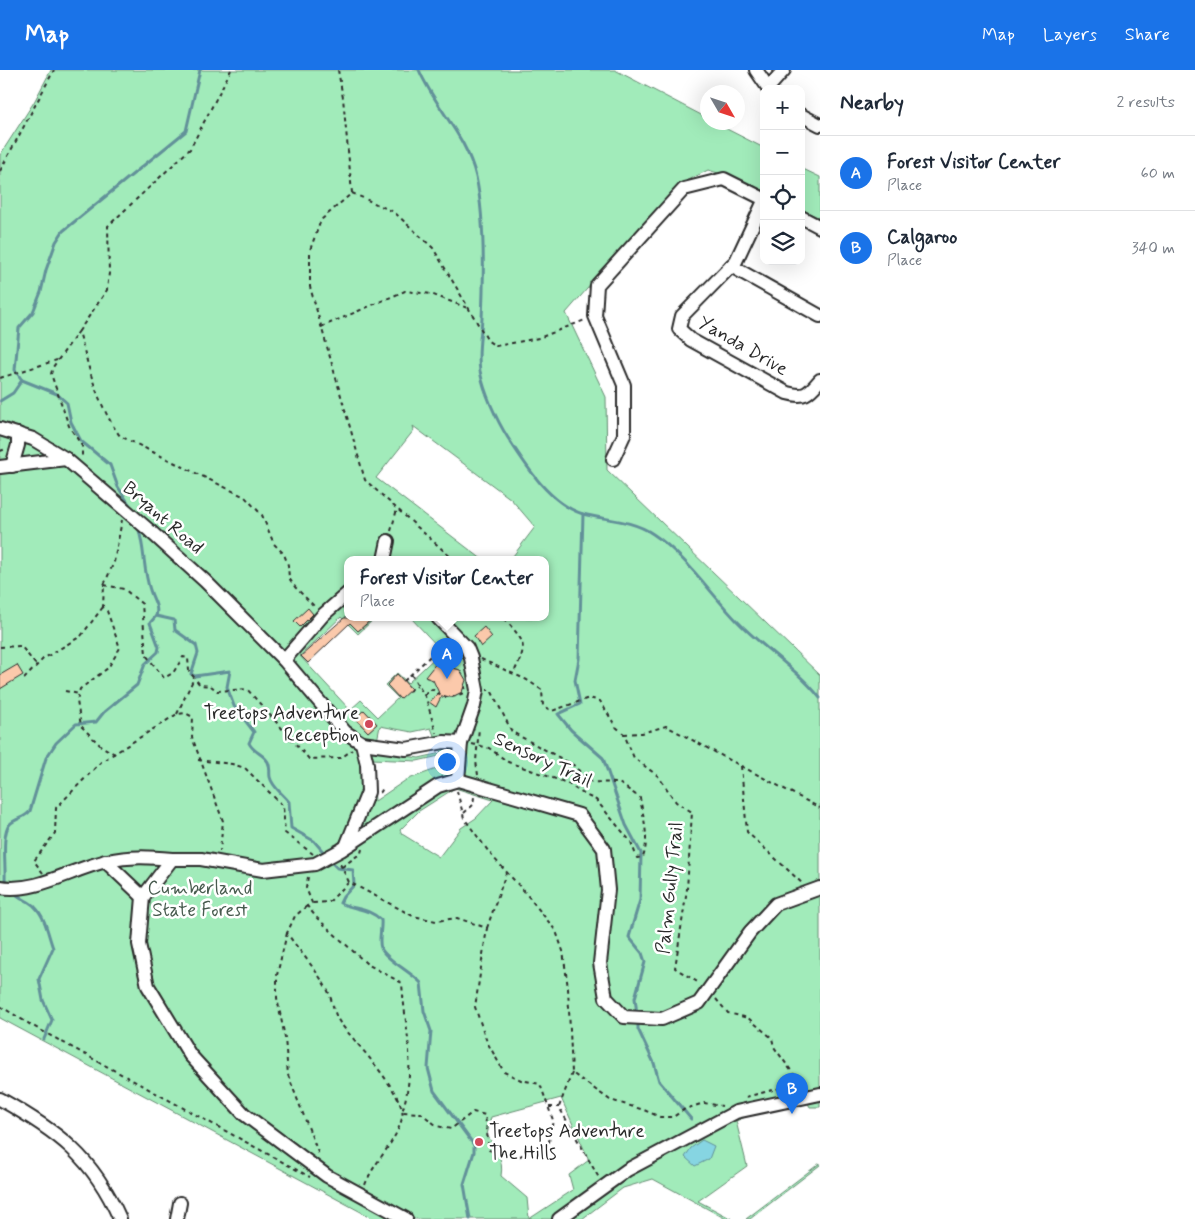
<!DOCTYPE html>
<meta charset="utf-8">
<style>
body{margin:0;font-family:Mynerve,sans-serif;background:#f6f6f7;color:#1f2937}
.controls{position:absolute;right:15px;top:15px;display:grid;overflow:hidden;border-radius:10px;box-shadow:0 5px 20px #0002}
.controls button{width:45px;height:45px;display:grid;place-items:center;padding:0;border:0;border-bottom:1px solid #e0e1e3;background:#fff;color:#1f2937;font:25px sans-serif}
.compass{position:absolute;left:700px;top:15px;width:45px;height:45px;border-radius:50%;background:#fff;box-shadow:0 5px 20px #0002;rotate:129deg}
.you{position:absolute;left:446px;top:691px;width:18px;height:18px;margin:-12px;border:4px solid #fff;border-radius:50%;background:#1a73e8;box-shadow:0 0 0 8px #1a73e833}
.badge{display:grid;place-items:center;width:32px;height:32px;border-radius:50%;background:#1a73e8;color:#fff;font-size:16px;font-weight:700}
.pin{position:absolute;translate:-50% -41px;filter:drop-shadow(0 1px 2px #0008)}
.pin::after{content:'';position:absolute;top:26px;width:18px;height:15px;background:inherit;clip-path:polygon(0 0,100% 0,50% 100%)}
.popup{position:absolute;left:344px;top:486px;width:205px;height:65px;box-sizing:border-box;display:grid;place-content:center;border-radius:10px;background:#fff;filter:drop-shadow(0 1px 4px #0005);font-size:16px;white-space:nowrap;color:#747a83}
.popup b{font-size:19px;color:#1f2937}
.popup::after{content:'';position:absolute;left:50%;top:100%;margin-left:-10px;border:10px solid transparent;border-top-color:#fff}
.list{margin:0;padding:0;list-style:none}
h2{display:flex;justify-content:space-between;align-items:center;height:65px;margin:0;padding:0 20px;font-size:21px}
h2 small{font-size:16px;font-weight:400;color:#747a83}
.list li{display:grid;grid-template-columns:32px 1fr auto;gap:15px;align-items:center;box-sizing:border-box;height:75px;padding:0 20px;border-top:1px solid #e0e1e3}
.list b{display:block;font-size:19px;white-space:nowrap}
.list p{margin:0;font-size:16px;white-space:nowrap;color:#747a83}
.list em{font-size:16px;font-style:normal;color:#747a83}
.icon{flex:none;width:28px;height:28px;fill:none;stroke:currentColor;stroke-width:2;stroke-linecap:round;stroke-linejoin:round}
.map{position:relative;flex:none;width:820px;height:1149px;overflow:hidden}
header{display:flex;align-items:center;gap:30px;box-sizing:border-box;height:70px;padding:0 25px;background:#1a73e8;color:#fff}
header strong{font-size:24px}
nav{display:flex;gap:28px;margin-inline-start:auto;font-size:18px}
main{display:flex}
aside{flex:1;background:#fff}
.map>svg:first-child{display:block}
.green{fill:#a1ebba;stroke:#668b72;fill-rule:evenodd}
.water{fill:#86d5e2;stroke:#629199}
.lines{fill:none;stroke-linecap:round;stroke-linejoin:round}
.stream{stroke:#629199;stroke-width:3}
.building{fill:#fbc9ab;stroke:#2b2b2b}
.minor-casing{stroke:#2b2b2b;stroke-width:16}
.path{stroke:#2b2b2b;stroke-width:2;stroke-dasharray:4 4;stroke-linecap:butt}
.minor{stroke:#fff;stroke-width:12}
.poi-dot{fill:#d1495b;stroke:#fff;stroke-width:2}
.labels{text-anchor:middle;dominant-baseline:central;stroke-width:5;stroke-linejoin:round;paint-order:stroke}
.street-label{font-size:19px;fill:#2b2b2b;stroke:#fff}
.poi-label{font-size:19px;fill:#2b2b2b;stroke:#fff;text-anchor:end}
.park-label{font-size:19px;fill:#485b4f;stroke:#fff}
</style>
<header>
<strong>Map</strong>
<nav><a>Map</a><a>Layers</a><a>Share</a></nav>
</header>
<main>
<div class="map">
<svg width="820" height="1149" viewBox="0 0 820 1149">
<rect width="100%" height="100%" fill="#fff"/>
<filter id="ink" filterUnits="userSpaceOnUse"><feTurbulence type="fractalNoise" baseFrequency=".02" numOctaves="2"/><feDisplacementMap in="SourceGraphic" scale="10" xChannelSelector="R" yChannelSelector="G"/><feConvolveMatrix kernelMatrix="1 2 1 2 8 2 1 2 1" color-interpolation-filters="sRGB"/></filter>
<g filter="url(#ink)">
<g class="green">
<path d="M51 0H615L707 48 708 52 715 53 764 78V122L735 108 708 100 677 116 566 243 606 327 607 400 820 605V1037H810L806 1030 764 1039 736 1051 747 1096 698 1131 732 1149H726L653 1109 623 1118 582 1149H374L0 948V85L34 32ZM413 356 511 429 535 457 510 490H546V548H411L442 581 408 613 397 603 385 615 398 628 378 647 361 630 350 640 300 586 341 547 358 564 375 548 358 561 345 547 348 544V490H483L376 408 414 360ZM437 592 460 600 465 611 462 622 452 627H443L435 610 426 608ZM397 604 411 618 400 629 387 615ZM364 640 377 654 368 662 355 649ZM380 656 412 662 431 658 441 683 419 688 375 681ZM448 684 450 694 406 710 375 731 372 689 417 691ZM455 718 493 730 476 748 461 758 439 787 402 764 400 760 419 741ZM561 1028 589 1090 569 1105 573 1120 529 1149 527 1128 501 1106C504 1089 496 1079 487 1065L491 1047Z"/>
<path d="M801 98 820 107V148L801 139Z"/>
<path d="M820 1093V1095L750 1149H746Z"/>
</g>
<path class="water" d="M702 1070 714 1076 709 1089 695 1096 685 1087 691 1078Z"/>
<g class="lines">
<g class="stream">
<path d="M419 0C435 37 467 67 476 107 485 148 484 206 482 248 481 266 477 283 480 301 484 322 496 349 508 368 526 396 550 434 583 444 606 450 633 450 653 464 686 486 710 523 737 551 764 579 795 597 820 628"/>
<path d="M22 310 57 324 67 333 71 352 81 371 110 395 118 417 131 437"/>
<path d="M22 310 15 300 19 258 33 242 41 222 46 200 56 172 63 161 186 61 200 0"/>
<path d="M0 331 13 323 22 310"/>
<path d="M583 444 579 589 575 610 580 634 558 644 571 660 603 688 626 755 641 783 640 830 629 867 642 883 645 892 635 928 637 944"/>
<path d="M138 457C145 478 143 500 150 520 153 530 159 536 156 546L174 550 175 560 196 575 198 583 191 604 195 606 230 601 227 617 234 636 254 662 249 673C253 682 264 684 268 692 271 698 269 702 270 707 272 717 283 724 289 732L291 758 314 771 326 785"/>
<path d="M329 790 337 798 353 800 354 815 343 827 340 833C355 840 369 838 381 850 382 859 378 871 381 878 385 889 411 902 421 913L424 941 431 961 428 998 434 1021 474 1075V1082L464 1114 470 1149"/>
<path d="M8 813 5 810C6 797 1 763 10 754 16 748 25 748 30 741L46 688 56 673 76 654 96 652 104 642 137 615 145 594 158 582 159 577 150 553 156 546"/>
<path d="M13 821C19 829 29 830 35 837 46 848 48 865 53 878L39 909 43 930 52 950 44 969"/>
<path d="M638 950V959L654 993 659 1011 691 1049"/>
</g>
</g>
<g class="building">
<path d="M308 538 313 544 300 557 294 551Z"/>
<path d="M344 548H373L358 561 350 553 308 593 301 586Z"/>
<path d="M484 557 492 567 481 577 474 566Z"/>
<path d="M447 589 449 597 460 600 466 610 462 622 452 627H441L436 637 429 632 439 623 433 610 425 607 437 592Z"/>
<path d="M17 595 23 605 0 619V605Z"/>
<path d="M397 604 411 619 400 629 387 615Z"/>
<path d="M364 640 377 654 368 662 355 648Z"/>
</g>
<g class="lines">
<defs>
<g id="minor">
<path d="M756 0 769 19"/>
<path d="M768 18 784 0"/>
<path d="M801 45 820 55"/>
<path d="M764 131 736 191 682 246 679 259 691 270 787 323C805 328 808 324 820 310"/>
<path d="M801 147 820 157"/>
<path d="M731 196 820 246"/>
<path d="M0 359 33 369 66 389 150 461 205 511 284 590 345 662 362 673 367 694 368 722 347 774"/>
<path d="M613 389 624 365V315L595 246 597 215 684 119 724 109 764 129"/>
<path d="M12 396 18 375V364"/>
<path d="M0 397 66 389"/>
<path d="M384 490 388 471"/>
<path d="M438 548 467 578 471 588 477 620 474 636 461 673 458 710"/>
<path d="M284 590 323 545 348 523"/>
<path d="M362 673 406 679 444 672 461 673"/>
<path d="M105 791 143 827"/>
<path d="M0 817C37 823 71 799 107 791 130 786 149 787 172 789"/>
<path d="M0 1029C57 1061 93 1087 120 1149"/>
<path d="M177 1149 180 1133"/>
<path d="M406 1149 327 1106 244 1044 190 985 148 916 139 874 143 827 172 789H201L263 800 315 794 341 780 438 716 458 710 579 745 604 779 608 820 600 893 606 928 624 947 662 949 699 933 750 862 776 834 820 818"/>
<path d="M559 1149 627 1100 736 1042 820 1024"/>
</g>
</defs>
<use href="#minor" class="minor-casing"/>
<g class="path">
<path d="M231 0 190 79 108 156 109 203 107 220 79 261C89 299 97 334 120 366L245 427 262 445 274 474 284 484 288 495 289 508 295 517 315 537"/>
<path d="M338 0 343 28 352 123 321 150 310 180V217L365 410 454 490"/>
<path d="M0 101 54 0"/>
<path d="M352 123 394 142 433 178 488 271 496 276 539 268 585 250"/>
<path d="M321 257 405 221 431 224 470 239"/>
<path d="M79 261 53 297 51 304 69 356 82 376V387"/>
<path d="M0 308 57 290"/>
<path d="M0 381 6 379"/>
<path d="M391 461 397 439"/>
<path d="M104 515 124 519 142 534 146 585 164 608 173 603 183 587 188 588 189 601 200 615 211 616 217 621 247 619 309 689 341 688 352 680"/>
<path d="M504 548C525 573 529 573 513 604"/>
<path d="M0 577 21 576 36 595"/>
<path d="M481 589 527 610 542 620 543 636 552 641 589 628 600 631 616 657 624 664 634 688 658 706 676 732 692 742 687 819 675 898 699 913"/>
<path d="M411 604 426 628 436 663"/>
<path d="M24 609 43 589 81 566 103 537"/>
<path d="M404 611 446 571"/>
<path d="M65 621 79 624"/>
<path d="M409 621 417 616"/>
<path d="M424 625 432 619C445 628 449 630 463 623L465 616"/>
<path d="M177 644 194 608"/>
<path d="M624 664 642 663 666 656 820 738"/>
<path d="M472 674 489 678 508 692 567 713 585 725 596 730 631 772 637 788 643 787C650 769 643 746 640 728L619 713 592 712 585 708 575 696 512 662 491 620H487"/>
<path d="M115 684 101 676 81 656 77 631 80 619 108 598 120 578 107 541 103 537 104 515 114 492 122 450"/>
<path d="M198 690 232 694 245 698 283 736 285 763 313 784"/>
<path d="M741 696 747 762 803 814"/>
<path d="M478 705 476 691 479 658"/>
<path d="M457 721 464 748 491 785 524 821 556 861 563 881 568 918 572 1003 610 1030 644 1040 660 1047H673L685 1039 704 1033 722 1036"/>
<path d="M380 723 384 717"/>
<path d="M464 743 473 735 474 727"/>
<path d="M342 797 361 783 362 779"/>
<path d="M43 803 34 791 55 763 56 738 101 692 177 644 185 643 193 647 192 667 223 751 220 781"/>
<path d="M308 807 306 818 312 833 307 836 317 848 367 894 402 913C405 960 417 995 402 1042L421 1043 437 1056 451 1059 473 1042 485 1045 489 1080 516 1088 549 1072 553 1050 540 1014 521 1010 504 1002 487 972 475 937 487 858 457 848 436 851 413 846 349 812 339 792"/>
<path d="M313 833 329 832 349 812"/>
<path d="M307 836 295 846 287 863C300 882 316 899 327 919 333 930 333 944 341 954 354 971 408 1027 402 1048 396 1073 374 1091 365 1115"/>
<path d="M487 858 506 803"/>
<path d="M287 863 277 905V928L285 968 288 1005 319 1085"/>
<path d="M716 929 728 943 748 948 772 968 774 977 800 1013 742 1028"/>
<path d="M0 936 31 955 310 1107"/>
<path d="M572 1003 559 1037 599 1108"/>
<path d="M549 1037H559"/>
</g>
<use href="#minor" class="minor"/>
</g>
</g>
<g class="poi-dot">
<circle cx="369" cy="654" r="5"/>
<circle cx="479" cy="1072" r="5"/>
</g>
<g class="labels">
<g class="street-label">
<text transform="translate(743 276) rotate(30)">Yanda Drive</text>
<text transform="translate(163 448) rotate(41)">Bryant Road</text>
<text transform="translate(543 690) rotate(25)">Sensory Trail</text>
<text transform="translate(670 818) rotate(-84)">Palm Gully Trail</text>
</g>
<g class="poi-label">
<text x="359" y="643">Treetops Adventure<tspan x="359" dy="22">Reception</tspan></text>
<text x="489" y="1061" text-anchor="start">Treetops Adventure<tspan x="489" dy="22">The Hills</tspan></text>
</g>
<g class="park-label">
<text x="200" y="818">Cumberland<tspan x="200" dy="22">State Forest</tspan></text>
</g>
</g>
</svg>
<div class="controls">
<button>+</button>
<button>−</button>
<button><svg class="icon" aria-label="locate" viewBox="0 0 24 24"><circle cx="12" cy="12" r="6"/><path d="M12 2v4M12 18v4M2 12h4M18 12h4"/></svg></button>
<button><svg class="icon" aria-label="layers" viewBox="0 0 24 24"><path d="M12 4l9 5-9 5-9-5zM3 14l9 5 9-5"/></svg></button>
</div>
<svg class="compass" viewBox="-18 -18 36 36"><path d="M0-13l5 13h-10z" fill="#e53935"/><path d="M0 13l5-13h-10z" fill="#747a83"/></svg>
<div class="you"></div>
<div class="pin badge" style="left:447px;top:609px">A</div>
<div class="popup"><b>Forest Visitor Center</b>Place</div>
<div class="pin badge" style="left:792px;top:1044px">B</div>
</div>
<aside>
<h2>Nearby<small>2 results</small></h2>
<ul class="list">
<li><span class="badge">A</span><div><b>Forest Visitor Center</b><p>Place</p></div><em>60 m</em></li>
<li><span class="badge">B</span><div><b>Calgaroo</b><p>Place</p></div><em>340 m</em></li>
</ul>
</aside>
</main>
